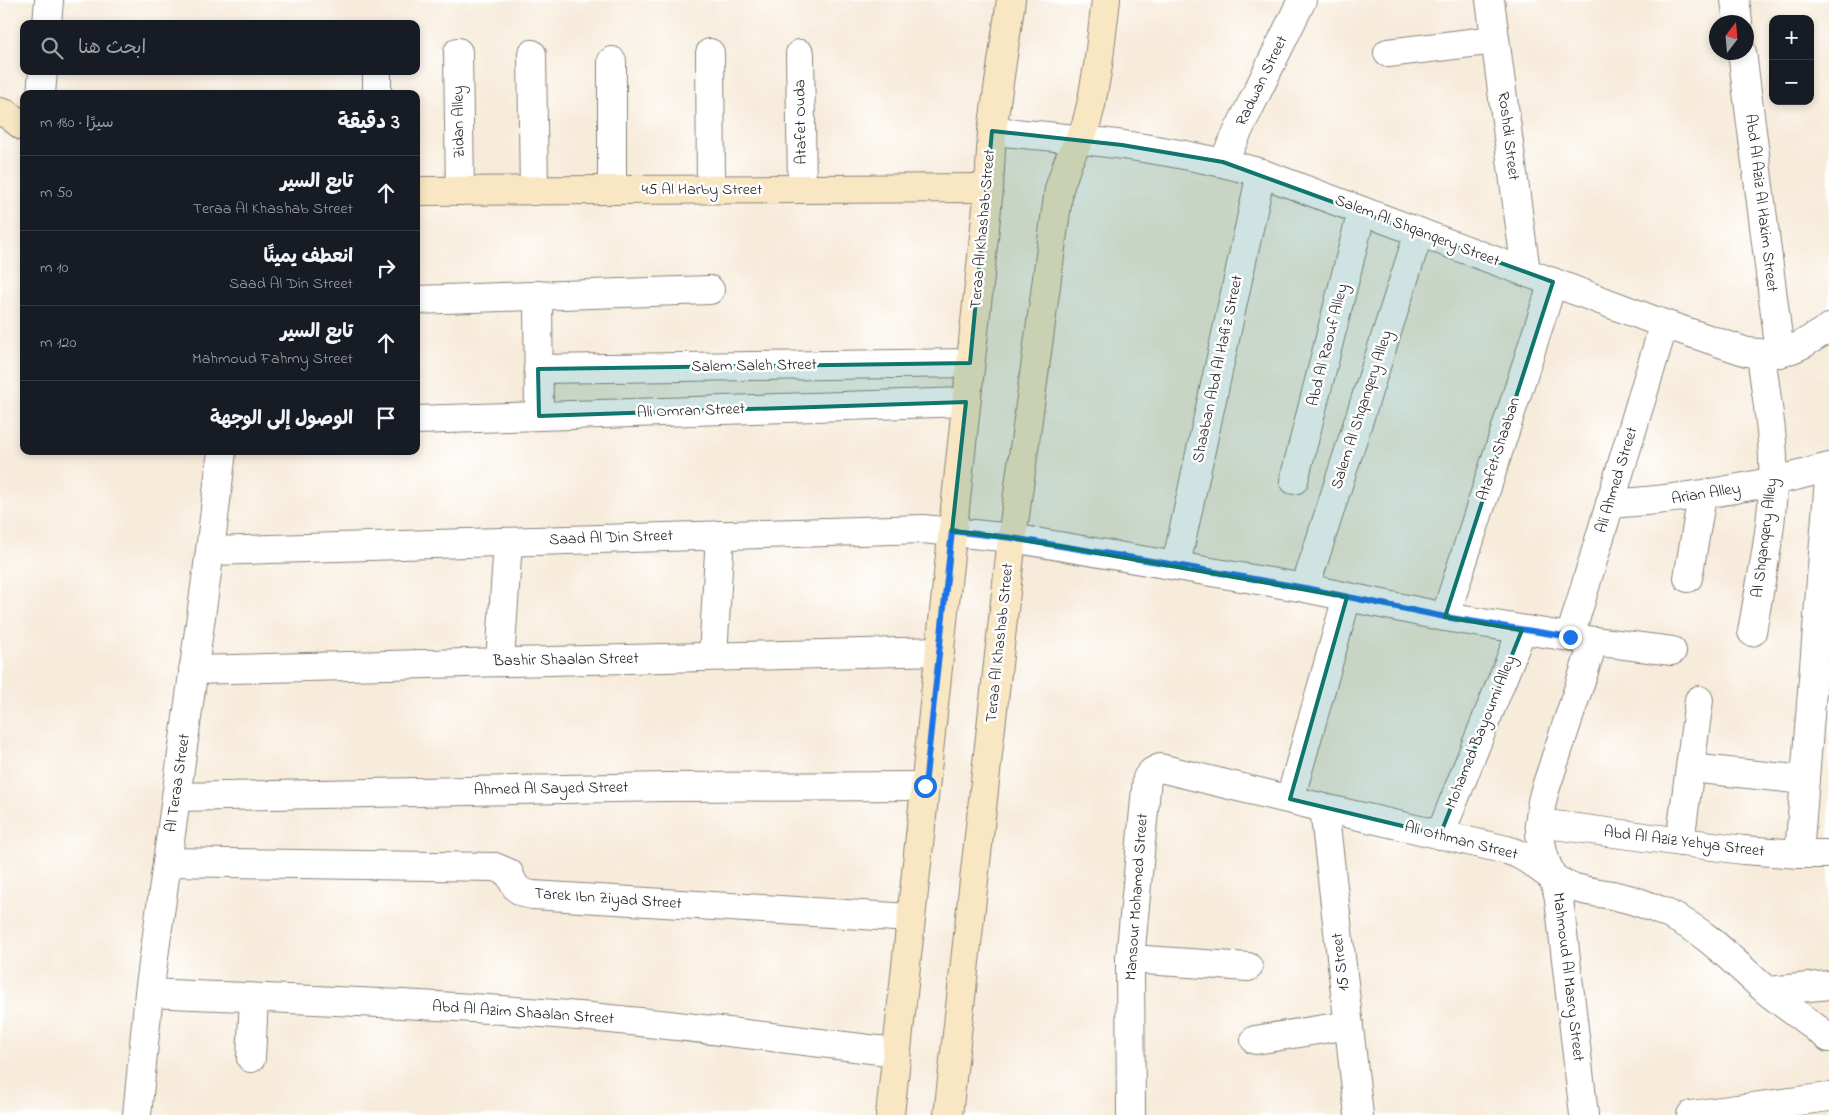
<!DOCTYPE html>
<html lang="ar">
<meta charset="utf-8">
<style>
body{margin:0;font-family:"Indie Flower","Playpen Sans Arabic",sans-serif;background:#20242c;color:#f1f3f6;direction:rtl}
.controls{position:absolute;right:15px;top:15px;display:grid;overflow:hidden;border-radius:10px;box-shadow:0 2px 8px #0003}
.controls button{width:45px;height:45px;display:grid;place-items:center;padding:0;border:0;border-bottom:1px solid #363941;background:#171b24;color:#f1f3f6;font:25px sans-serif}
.compass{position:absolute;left:1709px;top:15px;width:45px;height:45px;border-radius:50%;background:#171b24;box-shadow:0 2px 8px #0003;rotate:16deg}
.stop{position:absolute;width:15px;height:15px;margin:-11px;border:4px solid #1a73e8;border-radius:50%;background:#fff}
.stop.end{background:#1a73e8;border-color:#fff;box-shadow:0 1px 5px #0008}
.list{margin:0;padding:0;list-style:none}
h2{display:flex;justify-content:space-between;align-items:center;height:65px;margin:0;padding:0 20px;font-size:21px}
h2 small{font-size:16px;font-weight:400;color:#9ea1a6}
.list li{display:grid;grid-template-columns:32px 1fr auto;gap:15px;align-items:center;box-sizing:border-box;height:75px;padding:0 20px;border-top:1px solid #363941}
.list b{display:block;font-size:19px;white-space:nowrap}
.list p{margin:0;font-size:16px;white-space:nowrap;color:#9ea1a6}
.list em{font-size:16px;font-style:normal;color:#9ea1a6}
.icon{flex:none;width:28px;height:28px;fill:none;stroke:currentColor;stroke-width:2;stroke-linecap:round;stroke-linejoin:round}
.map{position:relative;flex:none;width:1829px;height:1115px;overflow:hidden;direction:ltr}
.search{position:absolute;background:#171b24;box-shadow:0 2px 8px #0003;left:20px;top:20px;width:400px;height:55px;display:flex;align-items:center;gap:12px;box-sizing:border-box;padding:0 18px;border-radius:10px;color:#9ea1a6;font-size:19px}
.panel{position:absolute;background:#171b24;box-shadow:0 2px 8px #0003;left:20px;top:90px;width:400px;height:365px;border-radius:10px;direction:rtl}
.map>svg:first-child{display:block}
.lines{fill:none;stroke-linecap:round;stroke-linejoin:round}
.street-casing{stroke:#8a847b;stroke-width:30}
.secondary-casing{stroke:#8a847b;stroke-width:30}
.street{stroke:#fff;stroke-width:28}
.secondary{stroke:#f9e7c3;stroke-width:28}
.route{stroke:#1a73e8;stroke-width:6}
.marked{fill:#0f766e;fill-opacity:0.2;stroke:#0f766e;stroke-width:4;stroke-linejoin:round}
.labels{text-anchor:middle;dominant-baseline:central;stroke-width:5;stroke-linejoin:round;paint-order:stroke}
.street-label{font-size:16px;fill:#1c1c1c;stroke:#fff}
</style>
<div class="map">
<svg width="1829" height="1115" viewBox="0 0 1829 1115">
<rect width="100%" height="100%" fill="#fff"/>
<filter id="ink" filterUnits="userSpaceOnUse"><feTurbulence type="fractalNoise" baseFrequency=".02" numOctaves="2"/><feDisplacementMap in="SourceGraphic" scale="10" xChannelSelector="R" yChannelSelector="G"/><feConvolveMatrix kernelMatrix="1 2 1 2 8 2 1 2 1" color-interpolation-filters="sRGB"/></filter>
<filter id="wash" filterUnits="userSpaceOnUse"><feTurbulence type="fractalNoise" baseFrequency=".0096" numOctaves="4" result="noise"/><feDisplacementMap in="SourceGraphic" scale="20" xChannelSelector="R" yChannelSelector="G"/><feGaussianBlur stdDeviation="1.12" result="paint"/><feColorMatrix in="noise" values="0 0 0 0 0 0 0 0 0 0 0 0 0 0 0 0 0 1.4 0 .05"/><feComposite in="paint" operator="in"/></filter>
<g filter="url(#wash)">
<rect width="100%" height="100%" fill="#f7ebda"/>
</g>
<g filter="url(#ink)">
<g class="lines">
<defs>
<g id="street">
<path d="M1490 0 1526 272"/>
<path d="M1735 0 1738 22"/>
<path d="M47 24 49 0"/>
<path d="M458 52 460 191"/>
<path d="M1742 52 1780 353"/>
<path d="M710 53 711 189"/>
<path d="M1388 53 1495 40"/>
<path d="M532 54 534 191"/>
<path d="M800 54 802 189"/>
<path d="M612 61V190"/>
<path d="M377 71V94"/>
<path d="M41 94 43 71"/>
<path d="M992 131C1083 139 1173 148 1261 173L1664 324 1747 352 1770 354 1792 349 1803 344 1829 328"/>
<path d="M1223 162 1302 0"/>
<path d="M538 295 539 416"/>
<path d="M416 300 710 290"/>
<path d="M538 369 970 363"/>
<path d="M416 420 966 402"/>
<path d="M1294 480 1362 211"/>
<path d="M1610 504C1686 499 1756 488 1829 467"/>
<path d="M210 551 923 529 1012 538 1305 588 1445 617 1594 641 1672 651"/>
<path d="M1176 565 1261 173"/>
<path d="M1688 578 1702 496"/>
<path d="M1305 588 1419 232"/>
<path d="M1445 617 1553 282"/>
<path d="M1752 632C1760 583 1772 533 1773 484 1775 441 1766 397 1761 354"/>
<path d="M1570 637 1664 324"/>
<path d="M713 656 720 535"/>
<path d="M500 661 508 542"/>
<path d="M193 670 940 651"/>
<path d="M1690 768 1805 780"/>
<path d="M176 797 665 787 925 786"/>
<path d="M1290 799 1347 597"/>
<path d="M1324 808 1359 1115"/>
<path d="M1539 823 1743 850 1799 854H1829"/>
<path d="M1440 835 1522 630"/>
<path d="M1680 842 1699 700"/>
<path d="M1799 854 1829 479"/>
<path d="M167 862 495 867 509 873C514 887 518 893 533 895L911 918"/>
<path d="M1130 959 1248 967"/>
<path d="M1768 991 1829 985"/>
<path d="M149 993C284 999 420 1003 555 1014 669 1023 783 1039 896 1052"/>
<path d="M1255 1040 1349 1025"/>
<path d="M251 1058 254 998"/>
<path d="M137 1115 149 993 210 551 222 451"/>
<path d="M1131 1115 1130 959 1147 778 1152 772 1160 768 1324 808 1507 850C1532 857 1543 875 1565 884 1581 892 1599 892 1616 896 1635 900 1653 907 1670 915 1710 934 1735 964 1768 992 1788 1008 1809 1022 1829 1038"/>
<path d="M1584 1115 1559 899C1557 885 1551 875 1546 862 1538 839 1538 816 1544 793L1594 641"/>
<path d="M1691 1115 1829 1097"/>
</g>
<g id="secondary">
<path d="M0 112 7 114 24 127"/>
<path d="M416 191 989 188"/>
<path d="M890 1115 979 285 989 188 992 131 1011 0"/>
<path d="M948 1115 1012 538 1059 189 1068 162 1086 125 1091 105 1098 66 1106 0"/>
</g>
</defs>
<use href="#street" class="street-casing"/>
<use href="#secondary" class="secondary-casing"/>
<use href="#street" class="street"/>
<use href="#secondary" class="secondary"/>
</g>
</g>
<g class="lines" filter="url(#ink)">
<path class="route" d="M925 786 952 531 1012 538 1176 565 1305 588 1445 617 1570 637"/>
</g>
<path class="marked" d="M992 131 1122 145 1223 162 1553 282 1445 617 1522 630 1440 835 1290 799 1347 597 1012 538 952 531 966 402 539 416 538 369 970 363Z"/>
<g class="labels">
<g class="street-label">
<text transform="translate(1262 81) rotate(-64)">Radwan Street</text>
<text transform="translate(459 122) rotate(-91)">Zidan Alley</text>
<text transform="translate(801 122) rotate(-91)">Atafet Ouda</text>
<text transform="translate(1508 136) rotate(83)">Roshdi Street</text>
<text x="702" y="190">45 Al Harby Street</text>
<text transform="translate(1761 203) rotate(83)">Abd Al Aziz Al Hakim Street</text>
<text transform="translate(983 229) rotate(-85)">Teraa Al Khashab Street</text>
<text transform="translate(1417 231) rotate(21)">Salem Al Shqanqery Street</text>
<text transform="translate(1328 345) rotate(-76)">Abd Al Raouf Alley</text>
<text transform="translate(754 366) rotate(-1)">Salem Saleh Street</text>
<text transform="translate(1218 369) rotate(-78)">Shaaban Abd Al Hafiz Street</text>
<text transform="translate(1362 410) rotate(-72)">Salem Al Shqanqery Alley</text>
<text transform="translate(691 411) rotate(-2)">Ali Omran Street</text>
<text transform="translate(1499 449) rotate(-72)">Atafet Shaaban</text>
<text transform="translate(1617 480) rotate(-73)">Ali Ahmed Street</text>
<text transform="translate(1706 494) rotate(-9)">Arian Alley</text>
<text transform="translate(611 538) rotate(-2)">Saad Al Din Street</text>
<text transform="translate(1765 538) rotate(-83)">Al Shqanqery Alley</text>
<text transform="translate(1000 643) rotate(-84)">Teraa Al Khashab Street</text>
<text transform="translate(566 660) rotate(-1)">Bashir Shaalan Street</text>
<text transform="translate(1481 732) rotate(-68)">Mohamed Bayoumi Alley</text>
<text transform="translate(178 783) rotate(-82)">Al Teraa Street</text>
<text transform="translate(551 789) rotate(-1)">Ahmed Al Sayed Street</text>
<text transform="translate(1461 841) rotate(14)">Ali Othman Street</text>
<text transform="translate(1684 842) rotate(7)">Abd Al Aziz Yehya Street</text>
<text transform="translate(1137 897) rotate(-86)">Mansour Mohamed Street</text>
<text transform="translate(608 899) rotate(4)">Tarek Ibn Ziyad Street</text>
<text transform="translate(1341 962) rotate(-97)">15 Street</text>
<text transform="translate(1568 977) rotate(83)">Mahmoud Al Masry Street</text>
<text transform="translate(523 1013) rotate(4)">Abd Al Azim Shaalan Street</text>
</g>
</g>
</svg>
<div class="controls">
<button>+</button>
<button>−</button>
</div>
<svg class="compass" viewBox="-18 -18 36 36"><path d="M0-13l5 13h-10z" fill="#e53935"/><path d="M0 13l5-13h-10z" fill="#9ea1a6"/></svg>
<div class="stop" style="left:925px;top:786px"></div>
<div class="stop end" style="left:1570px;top:637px"></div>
<div class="search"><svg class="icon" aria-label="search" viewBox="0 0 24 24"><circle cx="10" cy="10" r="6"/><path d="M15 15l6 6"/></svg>ابحث هنا</div>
<section class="panel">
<h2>3 دقيقة<small>سيرًا · 180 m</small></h2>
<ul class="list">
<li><svg class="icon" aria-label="ahead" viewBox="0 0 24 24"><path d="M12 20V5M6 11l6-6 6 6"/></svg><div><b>تابع السير</b><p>Teraa Al Khashab Street</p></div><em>50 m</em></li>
<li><svg class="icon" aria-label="right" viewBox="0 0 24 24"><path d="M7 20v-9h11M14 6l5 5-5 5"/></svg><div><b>انعطف يمينًا</b><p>Saad Al Din Street</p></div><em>10 m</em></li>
<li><svg class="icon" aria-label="ahead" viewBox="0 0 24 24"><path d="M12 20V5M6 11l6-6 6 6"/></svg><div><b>تابع السير</b><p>Mahmoud Fahmy Street</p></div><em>120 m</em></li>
<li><svg class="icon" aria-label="arrive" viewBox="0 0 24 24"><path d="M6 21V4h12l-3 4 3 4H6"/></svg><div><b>الوصول إلى الوجهة</b></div></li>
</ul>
</section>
</div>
